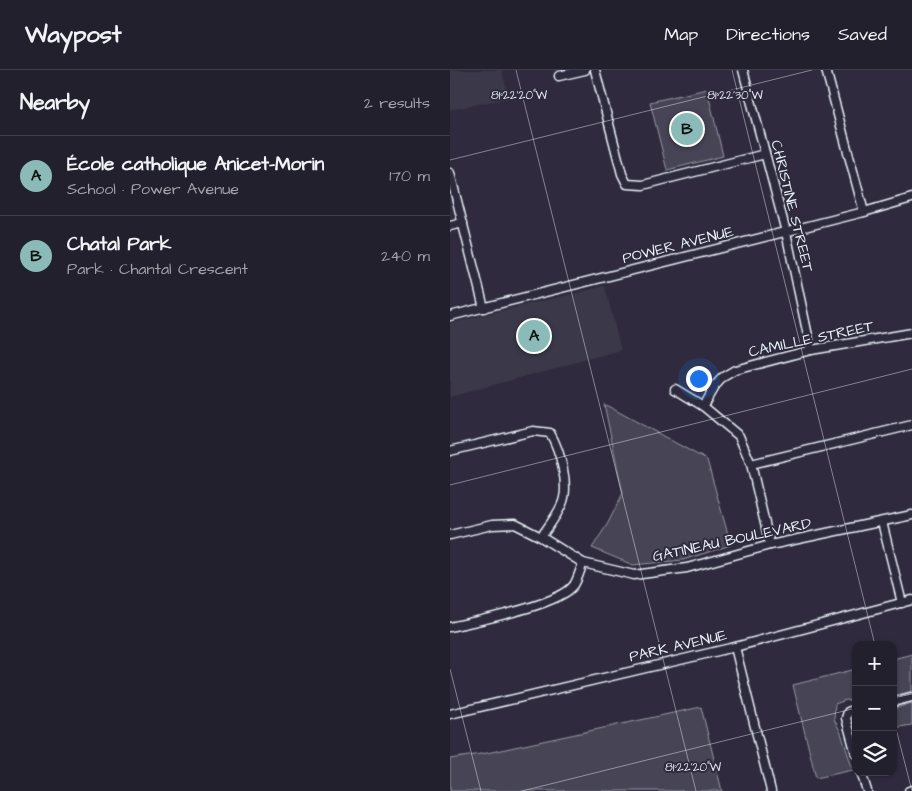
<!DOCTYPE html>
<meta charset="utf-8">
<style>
body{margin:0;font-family:"Architects Daughter",sans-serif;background:#2b2836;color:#f1f3f6}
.controls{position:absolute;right:15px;bottom:15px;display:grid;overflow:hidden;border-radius:10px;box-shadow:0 1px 4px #0004}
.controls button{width:45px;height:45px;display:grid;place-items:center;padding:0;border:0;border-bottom:1px solid #403e4a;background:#23202e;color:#f1f3f6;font:25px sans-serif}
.you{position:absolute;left:248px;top:308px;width:18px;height:18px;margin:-12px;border:4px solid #fff;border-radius:50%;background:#1a73e8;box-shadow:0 0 0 8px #1a73e833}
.badge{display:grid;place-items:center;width:32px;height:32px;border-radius:50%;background:#8bbbb9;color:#111;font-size:16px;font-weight:700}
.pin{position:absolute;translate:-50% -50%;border:2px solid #fff;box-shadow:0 1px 5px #0006}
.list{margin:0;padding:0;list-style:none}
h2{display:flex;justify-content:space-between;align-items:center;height:65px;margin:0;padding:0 20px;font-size:21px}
h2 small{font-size:16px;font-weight:400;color:#a3a3aa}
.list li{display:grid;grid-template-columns:32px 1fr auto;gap:15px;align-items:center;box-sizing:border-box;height:80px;padding:0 20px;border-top:1px solid #403e4a}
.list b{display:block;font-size:19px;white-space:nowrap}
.list p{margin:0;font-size:16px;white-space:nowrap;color:#a3a3aa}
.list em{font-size:16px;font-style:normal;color:#a3a3aa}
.icon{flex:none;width:28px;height:28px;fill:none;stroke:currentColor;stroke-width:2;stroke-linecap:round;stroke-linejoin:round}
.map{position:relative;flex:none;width:462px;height:721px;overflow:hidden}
header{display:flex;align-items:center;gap:30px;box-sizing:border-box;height:70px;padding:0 25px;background:#23202e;border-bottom:1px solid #403e4a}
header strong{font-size:24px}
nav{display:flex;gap:28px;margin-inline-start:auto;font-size:18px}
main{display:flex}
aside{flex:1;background:#23202e}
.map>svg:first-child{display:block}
.built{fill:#3b3749}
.green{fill:#464455;stroke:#979aa6}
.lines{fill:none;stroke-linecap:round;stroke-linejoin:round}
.minor-casing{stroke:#e8f1f8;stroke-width:11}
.minor{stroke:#2f2a3d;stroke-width:8}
.ticks{fill:none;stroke:#e8f1f8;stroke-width:1;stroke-opacity:0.45}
.labels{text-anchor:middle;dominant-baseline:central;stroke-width:4;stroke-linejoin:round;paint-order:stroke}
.street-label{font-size:15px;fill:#e8f1f8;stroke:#2f2a3d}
.ticks-label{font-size:12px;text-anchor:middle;fill:#e8f1f8;stroke:#2f2a3d;stroke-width:4;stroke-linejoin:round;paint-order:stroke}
</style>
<header>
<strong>Waypost</strong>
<nav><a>Map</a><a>Directions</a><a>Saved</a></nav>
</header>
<main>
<aside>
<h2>Nearby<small>2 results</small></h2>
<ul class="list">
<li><span class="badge">A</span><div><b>École catholique Anicet-Morin</b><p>School · Power Avenue</p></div><em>170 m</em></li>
<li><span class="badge">B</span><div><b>Chatal Park</b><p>Park · Chantal Crescent</p></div><em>240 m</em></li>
</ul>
</aside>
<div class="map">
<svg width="462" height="721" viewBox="0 0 462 721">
<rect width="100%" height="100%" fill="#2f2a3d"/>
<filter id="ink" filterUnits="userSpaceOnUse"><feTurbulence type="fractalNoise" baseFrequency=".02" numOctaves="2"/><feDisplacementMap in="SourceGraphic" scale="10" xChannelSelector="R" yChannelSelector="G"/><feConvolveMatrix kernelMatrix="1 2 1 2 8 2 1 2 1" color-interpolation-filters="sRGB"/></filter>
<g filter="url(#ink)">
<g class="built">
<path d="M0 0H52L59 28 0 40Z"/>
<path d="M155 216 171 280 0 327V253Z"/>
</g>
<g class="green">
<path d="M257 19 273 86 217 100 200 32Z"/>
<path d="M154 334 257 390 281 475 233 490 183 495 142 478 158 453 173 423Z"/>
<path d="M462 584V621L443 626V589Z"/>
<path d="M406 599V632L396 630 385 634 384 649 391 663 403 700 366 708 343 615Z"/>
<path d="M462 633V655L443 658V639Z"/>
<path d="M251 637 272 721H0V689L37 683Z"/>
</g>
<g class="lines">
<defs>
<g id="minor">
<path d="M145 0 172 104 177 114 193 115 315 84"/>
<path d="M293 0 336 162 361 280"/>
<path d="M376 0 414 142"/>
<path d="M109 6 135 0"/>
<path d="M0 103 34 238"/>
<path d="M0 156 13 153"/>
<path d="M0 246 414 142 462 128"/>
<path d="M225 319 253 336 289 366 301 394 320 475"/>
<path d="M253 336 264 317 273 307 285 300 361 280 462 263"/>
<path d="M0 381 83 361 100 363C110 380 120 416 112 434 107 446 98 457 91 467"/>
<path d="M301 394 462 355"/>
<path d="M432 452 452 533"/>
<path d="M0 465 42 455 65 454 91 467 133 493 184 505 237 498 320 475 462 445"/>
<path d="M0 557C26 551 110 535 124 515 128 509 130 500 133 493"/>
<path d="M285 577 321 721"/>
<path d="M443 632 462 627"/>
<path d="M406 639 398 642 396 648 406 684"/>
<path d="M0 644 285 577 462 530"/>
<path d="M411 702 417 721"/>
<path d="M459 721 462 720"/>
</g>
</defs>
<use href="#minor" class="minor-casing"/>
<use href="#minor" class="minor"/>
</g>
</g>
<path class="ticks" d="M66 0 246 721M282 0 425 575M0 90 362 0M0 415 462 299M0 599 31 721M443 628 462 624M443 647 462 721M72 721 406 638"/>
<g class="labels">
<g class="street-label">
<text transform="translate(342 136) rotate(76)">CHRISTINE STREET</text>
<text transform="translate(228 175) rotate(-14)">POWER AVENUE</text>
<text transform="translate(361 269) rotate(-12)">CAMILLE STREET</text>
<text transform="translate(282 470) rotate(-12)">GATINEAU BOULEVARD</text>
<text transform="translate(228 576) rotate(-13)">PARK AVENUE</text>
</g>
</g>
<g class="ticks-label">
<text x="69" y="29">81°22'20"W</text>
<text x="285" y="29">81°22'30"W</text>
<text x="243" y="701">81°22'20"W</text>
</g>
</svg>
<div class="controls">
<button>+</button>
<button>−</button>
<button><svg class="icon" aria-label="layers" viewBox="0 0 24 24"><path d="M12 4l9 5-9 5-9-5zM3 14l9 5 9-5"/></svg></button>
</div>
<div class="you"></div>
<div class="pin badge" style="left:84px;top:266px">A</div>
<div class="pin badge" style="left:237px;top:59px">B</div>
</div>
</main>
